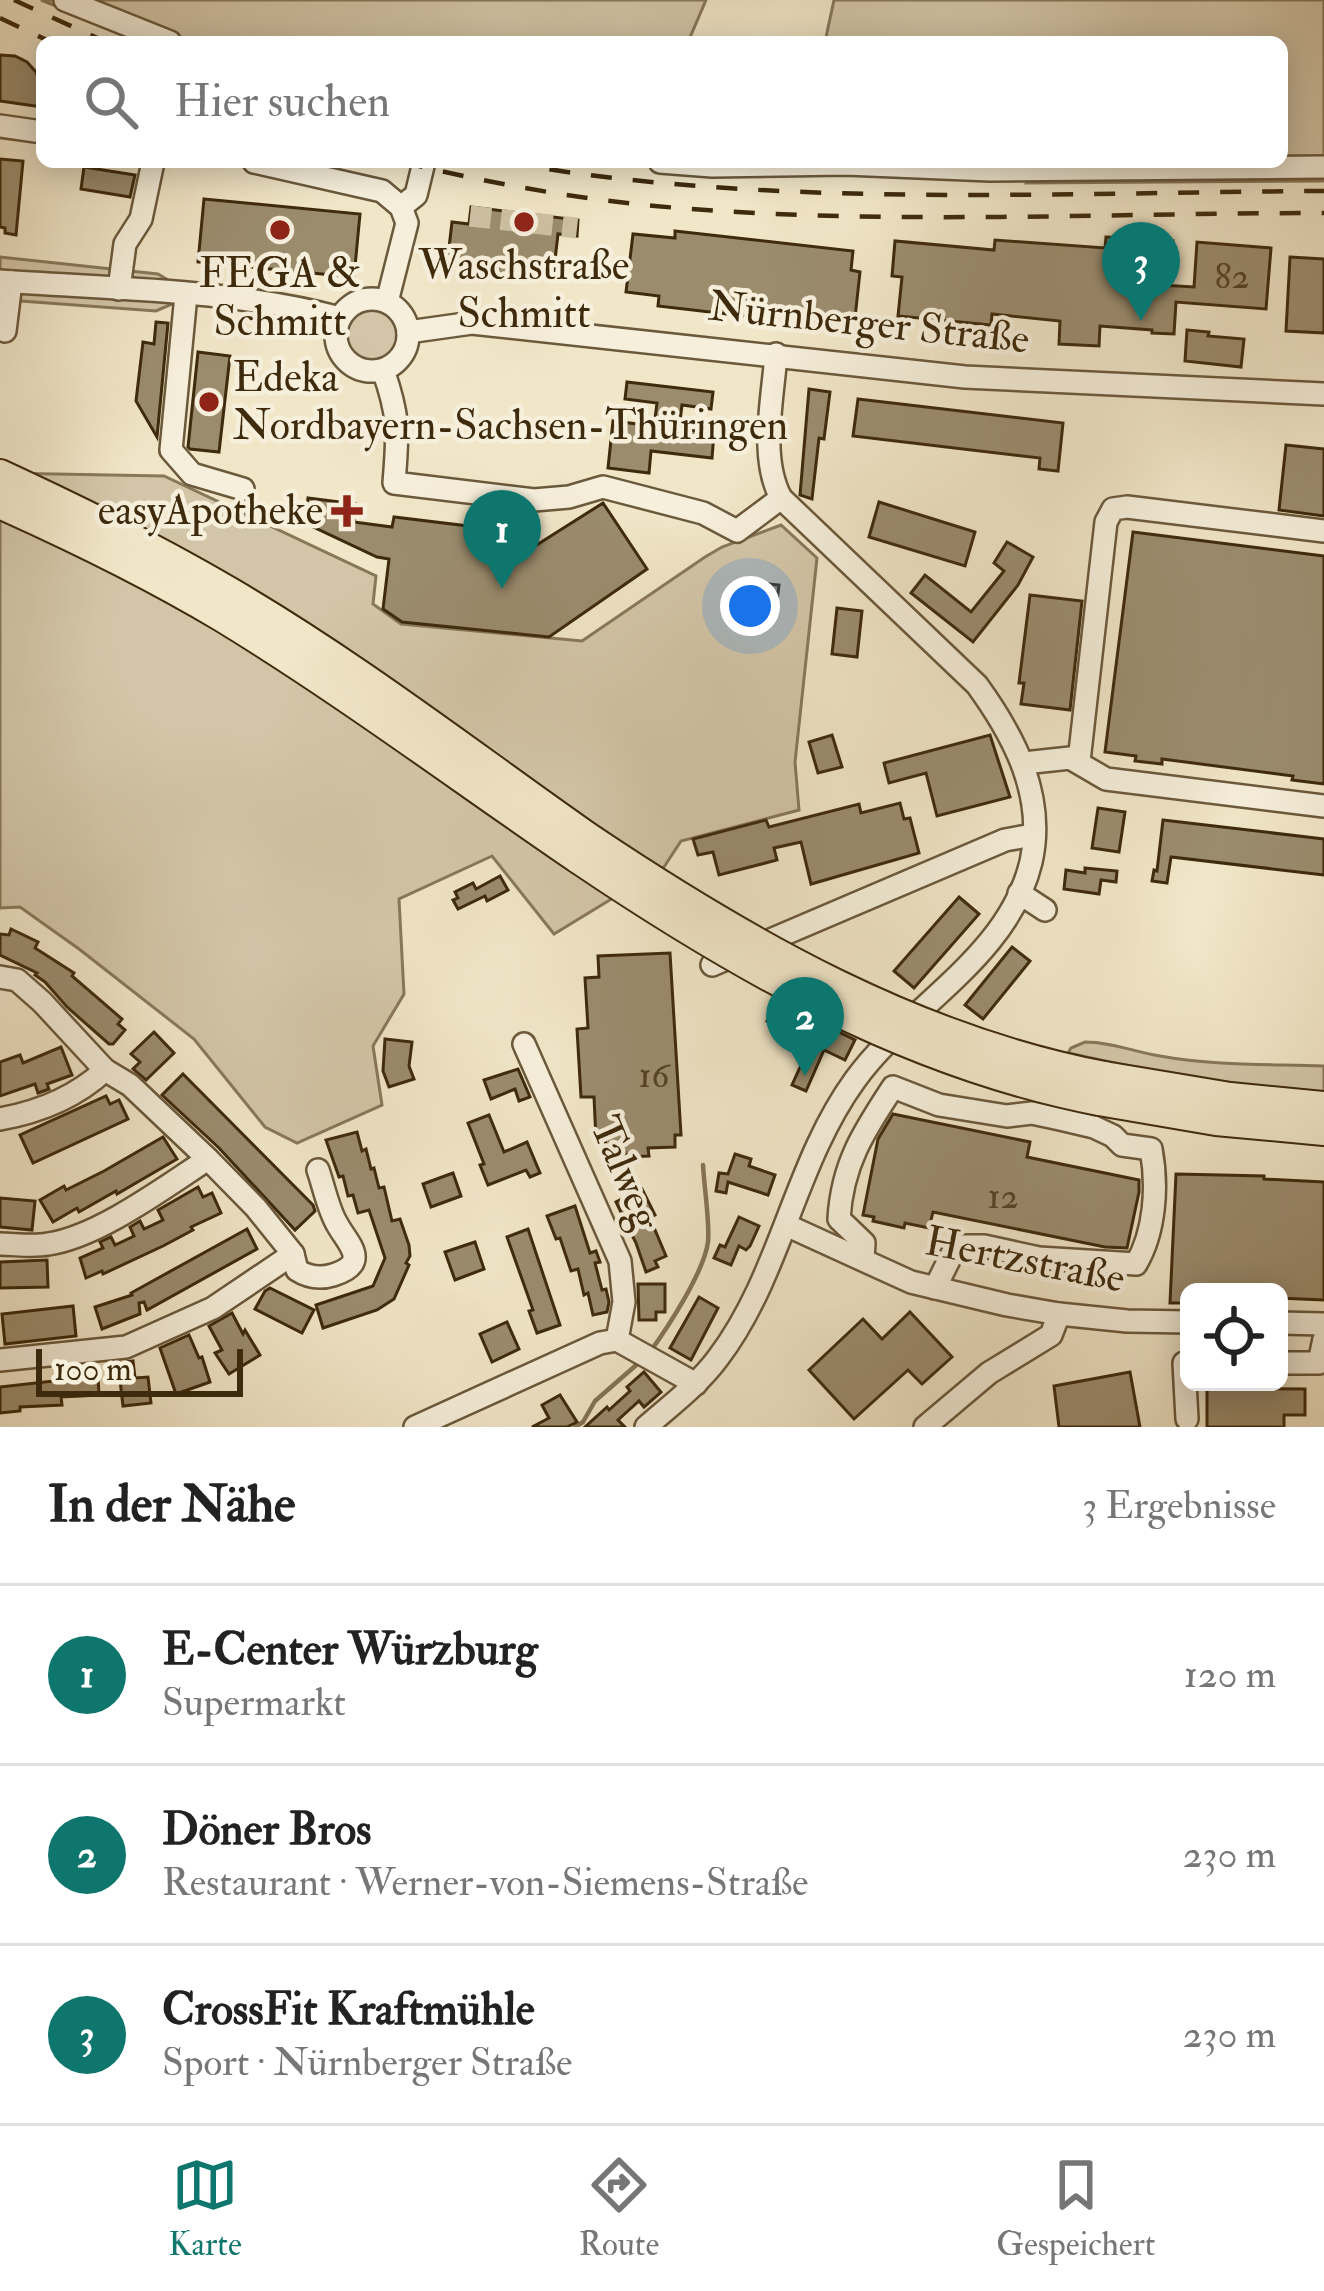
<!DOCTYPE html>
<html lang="de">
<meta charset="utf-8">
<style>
body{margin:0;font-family:"IM FELL Double Pica",serif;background:#f6f6f6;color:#222}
.controls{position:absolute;right:36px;bottom:36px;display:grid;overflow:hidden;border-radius:18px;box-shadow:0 6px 30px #0003}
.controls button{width:108px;height:108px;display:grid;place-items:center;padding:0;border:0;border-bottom:3px solid #e0e0e0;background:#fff;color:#222;font:60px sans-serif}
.scale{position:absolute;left:36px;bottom:30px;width:207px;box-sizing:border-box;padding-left:12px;border:6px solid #3e2a0c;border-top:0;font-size:33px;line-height:42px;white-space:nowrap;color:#3e2a0c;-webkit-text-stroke:9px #f6efdb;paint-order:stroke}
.you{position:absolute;left:750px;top:606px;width:42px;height:42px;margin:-30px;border:9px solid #fff;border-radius:50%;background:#1a73e8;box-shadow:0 0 0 18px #1a73e833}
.badge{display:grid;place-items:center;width:78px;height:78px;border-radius:50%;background:#0f766e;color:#fff;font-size:39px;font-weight:700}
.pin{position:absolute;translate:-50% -99px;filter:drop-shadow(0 3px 6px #0008)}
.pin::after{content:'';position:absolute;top:63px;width:42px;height:36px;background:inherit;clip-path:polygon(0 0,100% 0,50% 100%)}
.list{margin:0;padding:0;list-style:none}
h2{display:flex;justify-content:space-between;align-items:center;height:156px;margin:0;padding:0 48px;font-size:51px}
h2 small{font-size:39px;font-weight:400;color:#767676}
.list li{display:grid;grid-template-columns:78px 1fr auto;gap:36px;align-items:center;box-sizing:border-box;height:180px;padding:0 48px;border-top:3px solid #e0e0e0}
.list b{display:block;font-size:45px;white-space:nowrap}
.list p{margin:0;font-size:39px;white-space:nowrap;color:#767676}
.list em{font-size:39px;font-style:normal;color:#767676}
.icon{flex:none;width:66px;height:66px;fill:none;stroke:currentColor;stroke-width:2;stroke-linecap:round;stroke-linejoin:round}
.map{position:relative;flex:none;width:1324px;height:1427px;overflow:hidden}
.search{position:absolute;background:#fff;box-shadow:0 6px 30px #0003;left:36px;right:36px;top:36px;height:132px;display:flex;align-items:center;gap:30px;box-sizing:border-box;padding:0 42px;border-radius:18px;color:#767676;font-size:45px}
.sheet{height:696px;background:#fff}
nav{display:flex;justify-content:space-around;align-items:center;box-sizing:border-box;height:168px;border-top:3px solid #e0e0e0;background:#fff;font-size:33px;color:#767676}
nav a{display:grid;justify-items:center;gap:6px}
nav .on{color:#0f766e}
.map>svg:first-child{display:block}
.green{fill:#d3c6a8;stroke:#88785a;stroke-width:3}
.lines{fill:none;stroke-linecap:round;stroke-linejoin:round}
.stream{stroke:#857456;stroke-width:4.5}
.building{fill:#9b8c6e;stroke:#3e2a0c;stroke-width:3}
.minor-tunnel{stroke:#cdc0a2;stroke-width:21;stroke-dasharray:21 10;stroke-linecap:butt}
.minor-casing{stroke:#6b593b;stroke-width:26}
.highway-casing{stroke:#3e2a0c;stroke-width:34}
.minor{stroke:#f6efdb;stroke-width:21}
.highway{stroke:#f1e6c8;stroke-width:30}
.rail{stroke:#3e2a0c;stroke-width:4.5;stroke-dasharray:21 21;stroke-linecap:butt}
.highway-bridge-casing{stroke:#3e2a0c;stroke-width:34;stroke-linecap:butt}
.highway-bridge{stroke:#f1e6c8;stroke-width:30}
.poi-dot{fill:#8f2418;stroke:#f6efdb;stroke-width:4.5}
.labels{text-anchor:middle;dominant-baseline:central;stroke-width:9;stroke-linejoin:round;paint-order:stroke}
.number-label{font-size:36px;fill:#554224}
.poi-label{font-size:42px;fill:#3e2a0c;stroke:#f6efdb}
.street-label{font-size:42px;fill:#3e2a0c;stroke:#f6efdb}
</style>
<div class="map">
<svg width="1324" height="1427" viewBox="0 0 1324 1427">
<rect width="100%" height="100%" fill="#f1e6c8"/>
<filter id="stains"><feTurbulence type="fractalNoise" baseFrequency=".00167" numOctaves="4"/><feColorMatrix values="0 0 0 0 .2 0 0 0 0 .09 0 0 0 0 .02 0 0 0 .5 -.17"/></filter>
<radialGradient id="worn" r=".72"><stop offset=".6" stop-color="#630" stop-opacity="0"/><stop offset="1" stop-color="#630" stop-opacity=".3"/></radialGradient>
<g class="green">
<path d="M41 0H706L688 42H146Z"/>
<path d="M834 0H1324V181L1026 183 1027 162H1282V42H825Z"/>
<path d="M0 257 158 274 193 295 156 311 7 300 0 303Z"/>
<circle cx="372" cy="336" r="26"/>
<path d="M0 473 164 476 376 576 373 604 401 624 582 641 705 557 722 547 781 525 817 558 795 762 799 810 681 841 664 867 554 934 492 856 399 899 404 994 373 1046 382 1105 297 1143 265 1127 194 1039 79 949 20 907 0 908Z"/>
<path d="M1085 1042C1112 1042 1134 1052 1160 1056 1214 1066 1270 1064 1324 1066V1092L1199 1081 1068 1053 1071 1048Z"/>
</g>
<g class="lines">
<g class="stream">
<path d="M650 1352C668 1327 704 1272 708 1242 710 1224 704 1185 703 1165"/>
<path d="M575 1427 583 1422 595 1401 642 1360"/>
</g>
</g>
<g class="building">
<path d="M0 55 15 56 27 62 36 72 42 88V107L0 101Z"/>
<path d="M0 159 23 161 16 235 5 233V228L0 227Z"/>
<path d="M84 167 135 175 130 197 81 189Z"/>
<path d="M204 199 360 214 354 277 198 262Z"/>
<path d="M471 207 578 220 577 236 558 234 553 277 523 273 522 278 479 273V268L447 265 452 222 469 224Z"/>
<path d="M675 231 853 251 851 270 860 272 855 318H847L846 327 792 321 793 311 764 308 762 318 658 306 659 296 626 292 633 234 675 238Z"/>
<path d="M1106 237 1173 241 1172 265 1127 262 1126 283 1194 287 1197 242 1271 248 1266 309 1176 302 1174 334 1152 333V330L1100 326 1099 346 1059 344 1060 321 992 314 991 325 898 316 902 277 892 276 895 241 994 250 995 240 1105 248Z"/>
<path d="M1290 257 1324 259V333L1286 331Z"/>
<path d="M156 322 168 323 157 437 136 401 143 342 154 344Z"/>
<path d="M1187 330 1209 332 1208 336 1244 339 1241 367 1185 361Z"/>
<path d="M198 352 230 356 219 452 190 449 188 447Z"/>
<path d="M627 382 713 392 711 409 682 405 679 429 714 433 712 458 651 451 649 473 608 468 613 421 654 426 657 403 625 399Z"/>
<path d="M809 389 830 392 824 439 819 438 812 499 800 495Z"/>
<path d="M858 399 1063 423 1058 471 1039 469 1040 458 853 436Z"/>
<path d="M1286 445 1324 449V516L1279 510Z"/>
<path d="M308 498 356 504 354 522 392 527 394 517 509 531 506 551 524 553 603 503 647 569 549 637 402 622 383 609 389 559 377 557 305 523Z"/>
<path d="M879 502 975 532 965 566 869 537Z"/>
<path d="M1133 532 1324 556V784L1292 780 1293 776 1162 759V764L1135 761 1136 756 1105 752Z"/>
<path d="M1007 542 1033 557 1018 585 973 642 911 593 925 575 971 612 1004 571 994 563Z"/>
<path d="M740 581 779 585 776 609 737 605Z"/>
<path d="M1030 595 1082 601 1070 710 1021 704 1024 683H1019Z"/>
<path d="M837 608 862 611 857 657 832 654Z"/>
<path d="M832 735 842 767 818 773 809 742Z"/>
<path d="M990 735 1010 797 937 816 926 773 889 783 884 763Z"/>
<path d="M900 803 904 819 910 818 919 853 811 884 801 842 774 848 777 860 719 875 713 852 698 855 693 839 766 820 769 827 859 804 861 813Z"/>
<path d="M1098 808 1125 812 1119 852 1092 848Z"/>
<path d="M1163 820 1324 839V875L1171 857 1167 883 1152 881 1154 870 1157 871Z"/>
<path d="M1085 868 1117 871 1116 882 1101 880 1099 894 1064 889 1066 870 1085 873Z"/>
<path d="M500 876 508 890 487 901 485 896 458 909 453 900 458 898 455 892 473 883 476 889Z"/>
<path d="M959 897 979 914 914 988 894 971Z"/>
<path d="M11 929 38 942 35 948 74 973 72 976 122 1019 118 1024 125 1030 113 1044H109L67 1007 45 982 35 975 37 973 0 955V934L9 935Z"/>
<path d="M1012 947 1030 961 983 1019 965 1005Z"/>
<path d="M670 953 681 1135H675V1147L648 1148 649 1156 626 1157 625 1152 606 1153 605 1138 596 1139 594 1097H581L577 1029 588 1028 585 978 599 977 598 956Z"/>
<path d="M777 1002 855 1040 845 1060 824 1050 806 1091 792 1085 811 1043 767 1021Z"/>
<path d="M154 1032 174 1053 146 1080 133 1069 140 1062 131 1054Z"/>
<path d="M385 1039 412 1042 409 1066 414 1079 389 1087 383 1071Z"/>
<path d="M61 1047 72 1075 47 1084 49 1089 38 1093 35 1084 0 1096V1062L20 1055 23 1063Z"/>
<path d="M518 1069 530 1097 519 1101 515 1089 491 1099 484 1080Z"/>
<path d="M183 1074 313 1205 315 1211 295 1230 219 1148 162 1095Z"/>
<path d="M106 1096 110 1104 119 1100 128 1119 33 1163 20 1135Z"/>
<path d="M893 1114 1030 1142 1027 1157 1139 1180V1192L1127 1248 1105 1247 933 1212 929 1228 905 1223 904 1228 873 1221 874 1217 863 1215 878 1139Z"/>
<path d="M489 1115 504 1152 527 1142 540 1173 530 1177 526 1170 488 1185 480 1165 484 1164 468 1123Z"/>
<path d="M357 1132 362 1151 366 1149 371 1169 374 1168 379 1188 384 1187 392 1221 400 1219 409 1245 410 1256 406 1263 409 1265 394 1299 377 1310 323 1328 316 1305 373 1286 385 1258 369 1210 358 1213 353 1195 348 1196 343 1176 339 1177 326 1140Z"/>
<path d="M163 1137 177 1159 117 1194 116 1191 79 1212 77 1208 53 1222 40 1200 64 1186 66 1190 104 1171Z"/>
<path d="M735 1154 751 1159 749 1166 775 1175 768 1195 728 1182 726 1193 716 1191 719 1173 728 1174Z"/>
<path d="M453 1173 461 1196 431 1207 423 1184Z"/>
<path d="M1176 1174 1264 1176V1179L1324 1182V1300L1279 1298V1292H1189V1303H1170Z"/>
<path d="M198 1187 203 1197 212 1193 221 1213 191 1227 193 1230 163 1246 103 1274 102 1271 86 1278 80 1258 103 1248 100 1242 111 1237 115 1245 134 1236 130 1227 140 1221 144 1229 163 1220 158 1210Z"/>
<path d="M642 1189 655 1215 650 1218 666 1256 655 1261 658 1267 646 1272 636 1243 616 1202Z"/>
<path d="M0 1198 35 1201 32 1230 0 1227Z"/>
<path d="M575 1206 590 1253 596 1251 600 1262 595 1263 602 1290 606 1289 609 1302 607 1312 593 1315 588 1293 584 1295 578 1269 571 1271 560 1238 556 1239 547 1216Z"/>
<path d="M739 1217 759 1226 750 1246 746 1250 739 1246 731 1265 714 1258 720 1245 725 1247Z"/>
<path d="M247 1229 257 1249 147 1310 144 1302 139 1303 140 1314 102 1329 95 1307 132 1295 131 1293Z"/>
<path d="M528 1229 560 1325 537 1333 529 1311 533 1310 507 1237Z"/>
<path d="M475 1242 484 1269 455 1280 445 1252Z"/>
<path d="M47 1260 48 1287 0 1288V1262Z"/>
<path d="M638 1284H665V1312H656V1320H639Z"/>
<path d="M270 1288 314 1310 302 1333 255 1309 265 1291Z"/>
<path d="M699 1297 718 1308 691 1360 670 1348Z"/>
<path d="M73 1306 76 1336 5 1344 2 1314Z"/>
<path d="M910 1312 952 1357 922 1384 908 1370 854 1419 809 1370 863 1319 882 1339Z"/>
<path d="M232 1313 243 1334 245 1330 260 1355 229 1374 215 1353 222 1350 209 1326Z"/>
<path d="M507 1322 519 1349 492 1362 480 1334Z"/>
<path d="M189 1335 199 1358 202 1357 210 1382 176 1394 160 1348Z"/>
<path d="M133 1361 135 1378 148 1377 151 1403 123 1406 118 1363Z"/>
<path d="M77 1370V1377L98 1376 99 1395 61 1397 62 1405 20 1407V1411L0 1413V1387L63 1380 62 1371Z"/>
<path d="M644 1372 661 1392 644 1407 639 1401 618 1420 625 1427H585L607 1407 609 1410 630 1391 627 1387Z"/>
<path d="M1130 1372 1140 1427H1059L1054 1386Z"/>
<path d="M1207 1388 1305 1389V1415H1284V1427H1207Z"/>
<path d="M560 1395 577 1422 567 1427H532L549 1418 542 1405Z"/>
</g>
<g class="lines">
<path class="minor-tunnel" d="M470 216 577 228"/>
<defs>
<g id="minor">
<path d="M65 0 170 42"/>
<path d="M0 126 42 132"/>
<path d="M254 162 382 191 401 207 407 223 387 302"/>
<path d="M660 162 712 166 846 164 990 170 1324 167"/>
<path d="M401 207 416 195 424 162"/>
<path d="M0 281C112 289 231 289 340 318"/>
<path d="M119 289 125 244 141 219 153 162"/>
<path d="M186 295 171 450 192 474 243 489"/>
<circle cx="372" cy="335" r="36"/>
<path d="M5 331 11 282"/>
<path d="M408 332 472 323 965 377 1324 394"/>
<path d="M383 370C400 418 398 433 394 483L534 500 569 497 603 487 703 513 737 531 781 498"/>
<path d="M1079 761 1106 522 1113 509 1127 507 1324 531"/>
<path d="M1024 763 1070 758 1106 779 1324 806"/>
<path d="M1019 893 1045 910"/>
<path d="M712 965 1005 840 1033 835"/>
<path d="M0 977 17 980 42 1002 105 1070 130 1085 208 1159C165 1187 98 1237 48 1244 33 1247 15 1244 0 1244"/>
<path d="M524 1044 620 1261 624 1302 617 1340"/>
<path d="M0 1119C39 1112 76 1097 105 1070"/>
<path d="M786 1225 911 1282 1007 1305 1059 1314 1127 1321 1189 1322"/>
<path d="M293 1254 297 1270C308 1277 320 1279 333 1275 372 1263 347 1243 337 1224 328 1209 324 1187 318 1170"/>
<path d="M863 1259 864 1243 839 1219C842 1164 864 1131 893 1087L939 1105 1007 1116 1032 1113 1060 1119 1094 1127 1113 1136 1122 1145 1151 1149C1158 1186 1155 1232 1136 1264L1039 1258 984 1246H956L935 1288"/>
<path d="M1279 1323 1324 1324"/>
<path d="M0 1360 126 1347 213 1308 293 1254 256 1208 208 1159"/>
<path d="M1279 1363H1319L1324 1339"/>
<path d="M1187 1419 1184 1363H1189"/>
<path d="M415 1427 600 1343 617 1340 696 1384"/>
<path d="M646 1427C671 1405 698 1385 718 1358 781 1275 794 1164 855 1080 908 1006 1008 958 1031 862 1046 796 1014 736 977 685L781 498C759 457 773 399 776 354"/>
<path d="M925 1427 989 1373 1051 1335 1059 1314"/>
</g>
<g id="highway">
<path d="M0 475C78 511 155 549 228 592 355 666 472 757 592 841"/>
<path d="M0 503C76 537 150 573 222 616 345 691 461 778 580 859"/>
<path d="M1104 1077 1230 1098 1324 1107"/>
<path d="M1099 1100 1216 1120 1324 1130"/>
</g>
</defs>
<use href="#minor" class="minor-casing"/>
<use href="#highway" class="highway-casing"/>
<use href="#minor" class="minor"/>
<use href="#highway" class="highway"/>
<g class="rail">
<path d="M14 0 106 42"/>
<path d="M0 18 51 42"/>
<path d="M402 162C485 182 570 198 655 206 877 226 1102 213 1324 213"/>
<path d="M508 162C580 176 653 183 727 188 925 201 1125 192 1324 191"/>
</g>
<defs>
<g id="highway-bridge">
<path d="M592 841C749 946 916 1041 1104 1077"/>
<path d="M580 859C740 967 908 1063 1099 1100"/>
</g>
</defs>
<use href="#highway-bridge" class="highway-bridge-casing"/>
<use href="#highway-bridge" class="highway-bridge"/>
</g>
<g class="poi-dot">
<circle cx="524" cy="222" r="12"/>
<circle cx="280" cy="230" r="12"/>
<circle cx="209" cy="402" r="12"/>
<path d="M341 493h12v12h12v12h-12v12h-12v-12h-12v-12h12z"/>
</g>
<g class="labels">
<g class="number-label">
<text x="1232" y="276">82</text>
<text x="654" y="1075">16</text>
<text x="1003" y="1196">12</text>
</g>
<g class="poi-label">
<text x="524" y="266">Waschstraße<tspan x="524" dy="48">Schmitt</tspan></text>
<text x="280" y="274">FEGA &amp;<tspan x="280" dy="48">Schmitt</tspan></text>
<text x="233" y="378" text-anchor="start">Edeka<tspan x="233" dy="48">Nordbayern-Sachsen-Thüringen</tspan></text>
<text x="323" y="511" text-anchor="end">easyApotheke</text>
</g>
<g class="street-label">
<text transform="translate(869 323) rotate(6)">Nürnberger Straße</text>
<text transform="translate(625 1173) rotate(67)">Talweg</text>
<text transform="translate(1025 1260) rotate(11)">Hertzstraße</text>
</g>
</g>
<rect width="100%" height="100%" filter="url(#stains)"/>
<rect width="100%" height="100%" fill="url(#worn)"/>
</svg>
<div class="controls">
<button><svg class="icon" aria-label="locate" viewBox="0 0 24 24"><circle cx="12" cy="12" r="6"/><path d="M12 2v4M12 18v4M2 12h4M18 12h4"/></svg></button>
</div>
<div class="scale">100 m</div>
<div class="you"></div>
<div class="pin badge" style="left:502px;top:589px">1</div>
<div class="pin badge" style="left:805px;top:1076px">2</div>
<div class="pin badge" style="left:1141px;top:321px">3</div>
<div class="search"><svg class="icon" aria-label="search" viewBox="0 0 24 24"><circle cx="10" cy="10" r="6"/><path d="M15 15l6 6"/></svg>Hier suchen</div>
</div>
<section class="sheet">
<h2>In der Nähe<small>3 Ergebnisse</small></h2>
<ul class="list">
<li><span class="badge">1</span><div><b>E-Center Würzburg</b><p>Supermarkt</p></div><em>120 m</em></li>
<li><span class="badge">2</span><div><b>Döner Bros</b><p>Restaurant · Werner-von-Siemens-Straße</p></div><em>230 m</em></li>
<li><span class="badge">3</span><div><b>CrossFit Kraftmühle</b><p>Sport · Nürnberger Straße</p></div><em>230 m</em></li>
</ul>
</section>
<nav>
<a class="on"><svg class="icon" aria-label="map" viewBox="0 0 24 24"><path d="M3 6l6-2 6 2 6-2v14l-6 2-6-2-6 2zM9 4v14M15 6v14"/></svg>Karte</a>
<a><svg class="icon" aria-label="directions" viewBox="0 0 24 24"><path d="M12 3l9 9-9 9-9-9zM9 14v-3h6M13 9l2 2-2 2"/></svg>Route</a>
<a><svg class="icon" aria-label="saved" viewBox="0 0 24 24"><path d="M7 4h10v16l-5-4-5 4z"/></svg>Gespeichert</a>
</nav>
